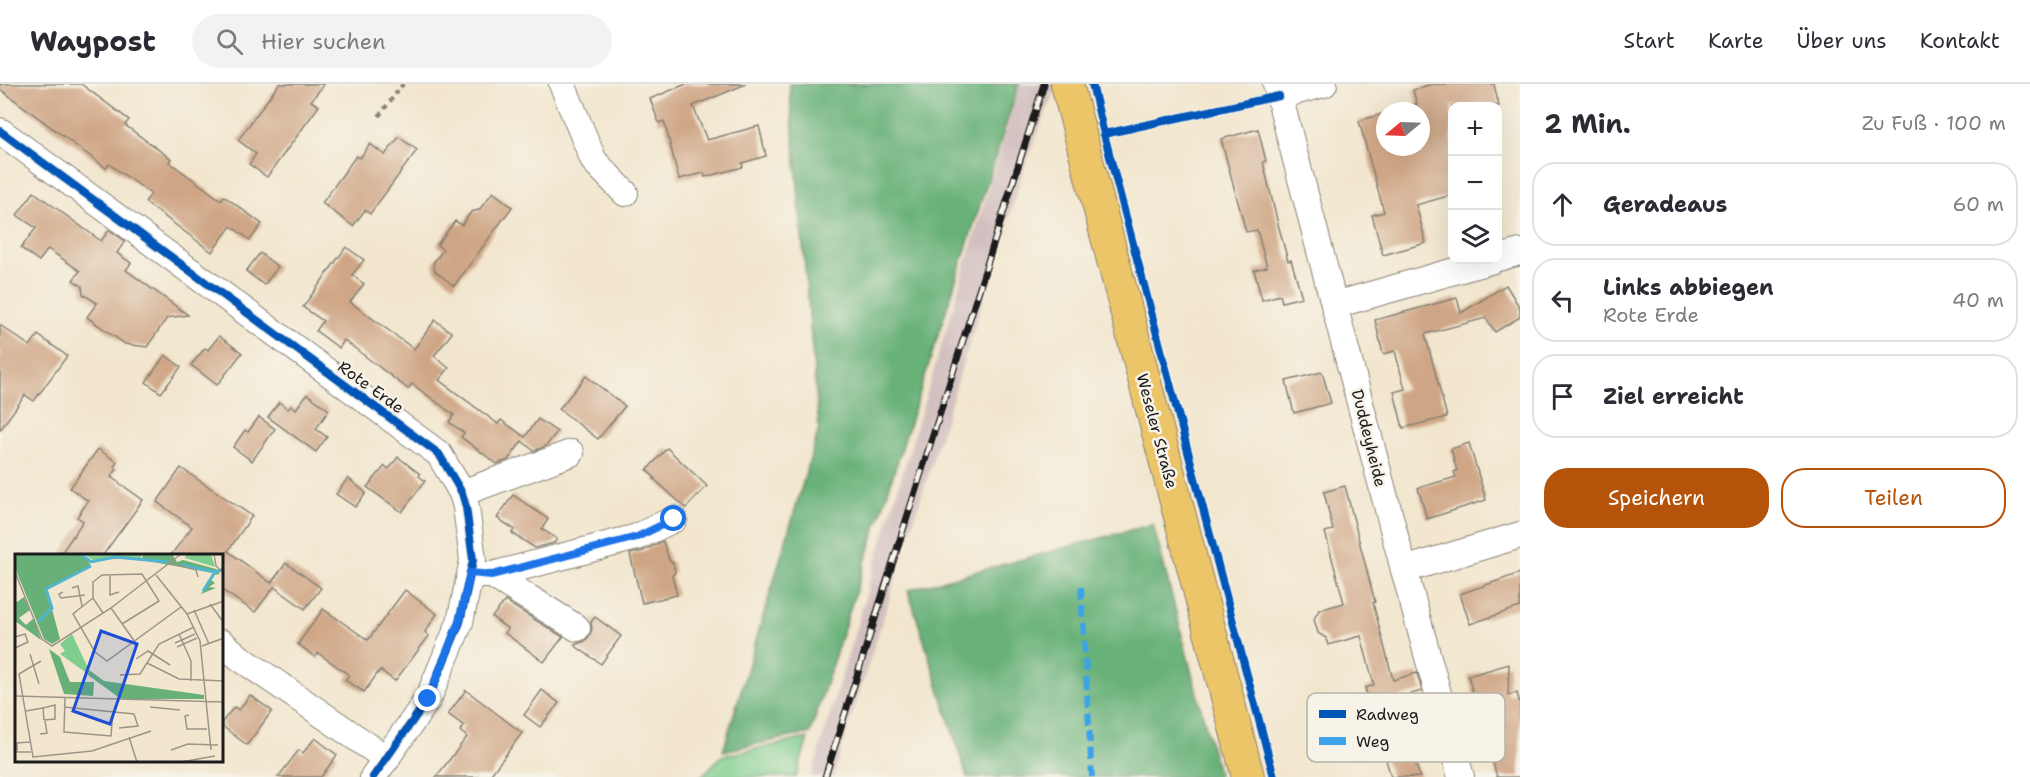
<!DOCTYPE html>
<html lang="de">
<meta charset="utf-8">
<style>
body{margin:0;font-family:"Shantell Sans",sans-serif;background:#f2f2f3;color:#2b2b33}
.controls{position:absolute;right:18px;top:18px;display:grid;overflow:hidden;border-radius:12px;box-shadow:0 6px 24px #0002}
.controls button{width:54px;height:54px;display:grid;place-items:center;padding:0;border:0;border-bottom:2px solid #e1e1e2;background:#fff;color:#2b2b33;font:30px sans-serif}
.compass{position:absolute;left:1376px;top:18px;width:54px;height:54px;border-radius:50%;background:#fff;box-shadow:0 6px 24px #0002;rotate:251deg}
.stop{position:absolute;width:18px;height:18px;margin:-14px;border:4px solid #1a73e8;border-radius:50%;background:#fff}
.stop.end{background:#1a73e8;border-color:#fff;box-shadow:0 2px 6px #0008}
.list{margin:0;padding:0;list-style:none}
h2{display:flex;justify-content:space-between;align-items:center;height:78px;margin:0;padding:0 24px;font-size:26px}
h2 small{font-size:20px;font-weight:400;color:#7c7c81}
.list li{display:grid;grid-template-columns:39px 1fr auto;gap:18px;align-items:center;box-sizing:border-box;height:84px;margin:0 12px 12px;padding:0 12px;border:2px solid #e1e1e2;border-radius:24px}
.list b{display:block;font-size:22px;white-space:nowrap}
.list p{margin:0;font-size:20px;white-space:nowrap;color:#7c7c81}
.list em{font-size:20px;font-style:normal;color:#7c7c81}
.actions{display:flex;gap:12px;padding:18px 24px}
.actions a{flex:1;padding:14px 0;border:2px solid #b45309;border-radius:24px;text-align:center;font-size:21px;color:#b45309}
.actions .main{background:#b45309;color:#fff}
.icon{flex:none;width:33px;height:33px;fill:none;stroke:currentColor;stroke-width:2;stroke-linecap:round;stroke-linejoin:round}
.map{position:relative;flex:none;width:1520px;height:693px;overflow:hidden}
header{display:flex;align-items:center;gap:36px;box-sizing:border-box;height:84px;padding:0 30px;background:#fff;border-bottom:2px solid #e1e1e2}
header strong{font-size:28px}
nav{display:flex;gap:33px;margin-inline-start:auto;font-size:21px}
.search{width:420px;height:54px;background:#f2f2f3;display:flex;align-items:center;gap:15px;box-sizing:border-box;padding:0 21px;border-radius:33px;color:#7c7c81;font-size:22px}
main{display:flex}
aside{flex:1;background:#fff}
.map>svg:first-child{display:block}
.industrial{fill:#d2bfbf}
.green{fill:#7fce8d;stroke:#4e7554;stroke-width:1.5}
.forest{fill:#67b178;stroke:#42664a;stroke-width:1.5}
.building{fill:#cfa685}
.lines{fill:none;stroke-linecap:round;stroke-linejoin:round}
.minor-casing{stroke:#878175;stroke-width:28}
.major-casing{stroke:#878175;stroke-width:34}
.path{stroke:#878175;stroke-width:4;stroke-dasharray:4.5 4.5;stroke-linecap:butt}
.minor{stroke:#fff;stroke-width:26}
.major{stroke:#edc569;stroke-width:32}
.rail-casing{stroke:#1c1c1c;stroke-width:7}
.rail{stroke:#f7f3e8;stroke-width:4.5;stroke-dasharray:14;stroke-linecap:butt}
.quiet{stroke:#3da2ea;stroke-width:6;stroke-dasharray:12 6;stroke-linecap:butt}
.cycleway-casing{stroke:#f7f3e8;stroke-width:11}
.cycleway{stroke:#0057b8;stroke-width:8}
.route{stroke:#1a73e8;stroke-width:8}
.labels{text-anchor:middle;dominant-baseline:central;stroke-width:5;stroke-linejoin:round;paint-order:stroke}
.street-label{font-size:16px;fill:#1c1c1c;stroke:#f7f3e8}
.inset-river{fill:none;stroke:#51b5cf;stroke-width:3}
.inset-road{fill:none;stroke:#9c9587;stroke-width:1.5}
.view{fill:#1d4ed8;fill-opacity:0.15;stroke:#1d4ed8;stroke-width:3}
.inset-edge{fill:none;stroke:#1c1c1c;stroke-width:3}
.key{fill:#f7f3e8;stroke:#b5b2ab;stroke-width:1.5}
.key-label{font-size:16px;fill:#1c1c1c}
</style>
<header>
<strong>Waypost</strong>
<div class="search"><svg class="icon" aria-label="search" viewBox="0 0 24 24"><circle cx="10" cy="10" r="6"/><path d="M15 15l6 6"/></svg>Hier suchen</div>
<nav><a>Start</a><a>Karte</a><a>Über uns</a><a>Kontakt</a></nav>
</header>
<main>
<div class="map">
<svg width="1520" height="693" viewBox="0 0 1520 693">
<rect width="100%" height="100%" fill="#f7f3e8"/>
<filter id="ink" filterUnits="userSpaceOnUse"><feTurbulence type="fractalNoise" baseFrequency=".0167" numOctaves="2"/><feDisplacementMap in="SourceGraphic" scale="12" xChannelSelector="R" yChannelSelector="G"/><feConvolveMatrix kernelMatrix="1 2 1 2 8 2 1 2 1" color-interpolation-filters="sRGB"/></filter>
<filter id="wash" filterUnits="userSpaceOnUse"><feTurbulence type="fractalNoise" baseFrequency=".008" numOctaves="4" result="noise"/><feDisplacementMap in="SourceGraphic" scale="24" xChannelSelector="R" yChannelSelector="G"/><feGaussianBlur stdDeviation="1.35" result="paint"/><feColorMatrix in="noise" values="0 0 0 0 0 0 0 0 0 0 0 0 0 0 0 0 0 1.4 0 .05"/><feComposite in="paint" operator="in"/></filter>
<g filter="url(#wash)">
<rect width="100%" height="100%" fill="#f2e6ce"/>
<path class="industrial" d="M1020 0H1057L1027 76 833 693H811Z"/>
<path class="green" d="M808 654 796 693H701L722 672Z"/>
<g class="forest">
<path d="M789 0H1019L810 649 723 667 819 345Z"/>
<path d="M1153 440 1219 693H967L908 506Z"/>
</g>
<g id="blocks">
<g class="building">
<path d="M0 0H81L129 36 125 41 171 75 169 78 221 116 224 112 262 140 250 156 231 142 212 168 145 118 151 110 109 80 106 84 0 5Z"/>
<path d="M279 0H324L311 17 319 22 267 93 249 80 256 70 238 56Z"/>
<path d="M686 0H746L693 22 707 56 759 42 766 72 742 79 743 83 705 93 704 89 679 95 664 37 659 39 650 15Z"/>
<path d="M1432 0H1494L1499 22H1452V111L1416 121 1426 159 1383 171 1372 131 1384 128 1359 37 1385 29V63H1421V27H1393L1417 20 1413 6Z"/>
<path d="M1258 45 1266 77 1263 78 1278 140 1288 177 1291 176 1302 213 1282 218 1280 211 1262 216 1254 186 1267 183 1257 146 1246 148 1221 55Z"/>
<path d="M399 53 417 66 370 130 365 126 353 142 322 119 356 72 360 74 370 60 385 71Z"/>
<path d="M34 108 101 157 109 146 125 157 117 169 131 179 126 186 188 231 167 234 147 263 125 260 87 233 97 219 83 210 82 202 73 196 80 187 48 165 39 177 21 164 36 144 17 131Z"/>
<path d="M493 108 512 123 454 202 435 187 433 179 443 166 437 161 455 137 462 141 471 128 479 126Z"/>
<path d="M346 163 364 176 352 191 364 200 350 218 414 265 435 236 452 249 434 272 449 284 439 296 498 340 501 336 525 353 538 335 557 348 546 362 534 367 522 357 508 376 497 380 461 353 464 349 449 338 454 331 412 300 408 305 344 256 339 264 316 247 323 237 303 223Z"/>
<path d="M260 169 278 183 264 201 246 187Z"/>
<path d="M1506 201 1520 224V233L1495 248 1486 234 1425 250 1447 333 1403 344 1394 308 1405 305 1395 267 1383 270 1375 236 1457 214 1461 229Z"/>
<path d="M0 241 30 262 38 251 67 272 34 317 25 311 0 346Z"/>
<path d="M219 252 242 269 217 301 191 281 205 264 208 266Z"/>
<path d="M165 271 181 283 161 309 146 298Z"/>
<path d="M1322 288 1331 319 1294 329 1286 297Z"/>
<path d="M586 292 625 322 598 355 559 325Z"/>
<path d="M307 310 329 326 316 345 327 353 316 368 268 333 279 318 288 325 291 322 296 325Z"/>
<path d="M259 333 275 345 252 377 233 363 245 346 248 348Z"/>
<path d="M1469 359 1486 416 1427 435 1418 404 1456 393 1454 388 1457 387 1451 365Z"/>
<path d="M667 364 707 402 686 424 654 395 655 394 647 386Z"/>
<path d="M98 365 117 378 114 383 117 385 111 393 143 416 103 471H60L83 437 77 433 88 417 70 404Z"/>
<path d="M398 373 420 390 419 392 425 397 402 428 367 403 385 382 389 385Z"/>
<path d="M181 384 252 432 228 467 271 499 286 479 321 504 305 525 274 503 255 528 222 506V471H171L192 443 157 418Z"/>
<path d="M348 394 366 409 355 423 336 410Z"/>
<path d="M1345 402 1375 518 1373 519 1393 596 1417 589 1422 607 1400 613 1411 654 1417 652 1422 671 1414 674 1420 693H1391L1365 604 1374 601 1361 552 1328 561 1326 554 1318 549 1314 535 1319 526 1344 519 1325 448 1333 446 1324 408Z"/>
<path d="M513 411 548 435 542 445 557 455 554 459 535 464 512 449 514 445 497 434Z"/>
<path d="M663 457 669 476 673 479 675 488 672 492 677 511 642 519 630 470 643 467Z"/>
<path d="M1520 489V523L1470 540 1460 510Z"/>
<path d="M405 506 437 530 425 548 429 552 395 597 380 586 364 608 345 596 349 591 318 569 315 573 298 560 323 525 368 556Z"/>
<path d="M505 517 563 553 544 578 505 549 508 545 492 533Z"/>
<path d="M595 533 621 552 601 580 574 561 585 557 589 552 592 545 591 538Z"/>
<path d="M1509 580 1508 611 1517 609 1520 620V693H1497L1468 592Z"/>
<path d="M466 606 522 649 489 693H436L467 653 460 647 464 642 448 630Z"/>
<path d="M542 606 559 619 540 643 524 631Z"/>
<path d="M250 611 272 627 247 661 222 642V638L234 623 239 626Z"/>
<path d="M315 654 337 671 321 693H278L299 666 303 669Z"/>
</g>
</g>
</g>
<g filter="url(#ink)">
<use href="#blocks" fill-opacity="0" stroke="#878175" stroke-width="1.5"/>
<g class="lines">
<defs>
<g id="minor">
<path d="M562 0 594 77 625 109"/>
<path d="M1276 0 1404 486 1461 693"/>
<path d="M1279 12 1324 0"/>
<path d="M0 47 439 370 462 409 466 423 473 476 460 538 428 615 373 693"/>
<path d="M1498 174 1520 168"/>
<path d="M1335 221 1493 176"/>
<path d="M462 409 571 369"/>
<path d="M1404 486 1520 451"/>
<path d="M484 491H492L577 544"/>
<path d="M492 491 637 453 674 435"/>
<path d="M222 559 240 574 387 675"/>
</g>
<path id="major" d="M1067 0 1248 693"/>
</defs>
<use href="#minor" class="minor-casing"/>
<use href="#major" class="major-casing"/>
<path class="path" d="M379 32 403 0"/>
<use href="#minor" class="minor"/>
<use href="#major" class="major"/>
<defs>
<path id="rail" d="M825 693 1044 0"/>
</defs>
<use href="#rail" class="rail-casing"/>
<use href="#rail" class="rail"/>
<path class="quiet" d="M1081 503 1092 693"/>
<defs>
<g id="cycleway">
<path d="M1092 0 1104 50 1274 693"/>
<path d="M0 47 439 370 462 409 466 423 473 476 460 538 428 615 373 693"/>
<path d="M1104 50 1279 12"/>
</g>
</defs>
<use href="#cycleway" class="cycleway-casing"/>
<use href="#cycleway" class="cycleway"/>
</g>
</g>
<g class="lines" filter="url(#ink)">
<path class="route" d="M428 615 459 538 470 489 492 491 637 453 674 435"/>
</g>
<g class="labels">
<g class="street-label">
<text transform="translate(371 303) rotate(36)">Rote Erde</text>
<text transform="translate(1157 347) rotate(75)">Weseler Straße</text>
<text transform="translate(1369 354) rotate(76)">Duddeyheide</text>
</g>
</g>
<g transform="translate(15 470)">
<rect width="208" height="208" fill="#f2e6ce"/>
<path d="M69 0H127L126 4 78 6ZM196 0 200 13 170 4 171 0ZM57 80 74 116 73 120 45 100 50 97 45 90Z" fill="#7fce8d"/>
<path d="M4 0H69L76 12 32 36 45 85 37 90 29 85 0 14V2ZM128 0H157L162 8 168 6 201 15 205 20 199 21 196 26 200 29 194 33 201 34 186 40 198 19 127 6ZM9 43 15 56 4 64 11 71 19 64 26 86 0 67V45L2 48ZM34 95 45 103 55 128H79L78 142 49 140ZM74 116 89 127 189 141V145H106L73 121Z" fill="#67b178"/>
<path class="inset-river" d="M66 0 76 8 100 3 153 8M167 11 200 18 209 15M188 37 200 18M23 68 37 54 31 35 76 12"/>
<path class="inset-road" d="M199 0 201 12 209 20M155 9 181 16 183 23M0 18 27 85 37 92 96 54 166 0M95 21V41L104 38M141 21 172 60 185 87 196 196M57 34 63 32 67 52M48 38 44 40 46 44 70 41M78 44V28L87 21 127 20 144 47 107 70M195 50 209 69M96 54 120 88M179 56 194 90M88 59 78 44 58 60 80 98 92 107 166 53M172 60 209 47M164 80 176 107V127M0 83 10 80 13 88 0 94M160 89 180 80M187 92 209 84M162 93 182 84M15 100 24 130M121 105 133 97 155 111M26 107 4 120 18 203 77 197 136 177M132 109 164 125 209 127M105 121 125 120 144 90 179 73M0 142 209 148M50 144 49 178 96 182 98 157M49 153 119 160 123 172 104 174M135 153 165 156M28 154 40 151V165L29 166M11 157 28 154 29 166M174 161 170 162 172 175H192M25 180 32 179 30 167M114 183 122 208M15 188 2 189V198H16M156 196 173 190 203 191M166 208 200 202"/>
<path class="view" d="M86 77 122 90 95 170 58 157Z"/>
<rect width="208" height="208" class="inset-edge"/>
</g>
<rect x="1307" y="609" width="198" height="69" rx="9" class="key"/>
<rect x="1319" y="626" width="27" height="8" fill="#0057b8"/>
<rect x="1319" y="653" width="27" height="8" fill="#3da2ea"/>
<g class="key-label">
<text x="1356" y="636">Radweg</text>
<text x="1356" y="663">Weg</text>
</g>
</svg>
<div class="controls">
<button>+</button>
<button>−</button>
<button><svg class="icon" aria-label="layers" viewBox="0 0 24 24"><path d="M12 4l9 5-9 5-9-5zM3 14l9 5 9-5"/></svg></button>
</div>
<svg class="compass" viewBox="-18 -18 36 36"><path d="M0-13l5 13h-10z" fill="#e53935"/><path d="M0 13l5-13h-10z" fill="#7c7c81"/></svg>
<div class="stop" style="left:674px;top:435px"></div>
<div class="stop end" style="left:428px;top:615px"></div>
</div>
<aside>
<h2>2 Min.<small>Zu Fuß · 100 m</small></h2>
<ul class="list">
<li><svg class="icon" aria-label="ahead" viewBox="0 0 24 24"><path d="M12 20V5M6 11l6-6 6 6"/></svg><div><b>Geradeaus</b></div><em>60 m</em></li>
<li><svg class="icon" aria-label="left" viewBox="0 0 24 24"><path d="M17 20v-9H6M10 6l-5 5 5 5"/></svg><div><b>Links abbiegen</b><p>Rote Erde</p></div><em>40 m</em></li>
<li><svg class="icon" aria-label="arrive" viewBox="0 0 24 24"><path d="M6 21V4h12l-3 4 3 4H6"/></svg><div><b>Ziel erreicht</b></div></li>
</ul>
<div class="actions"><a class="main">Speichern</a><a>Teilen</a></div>
</aside>
</main>
